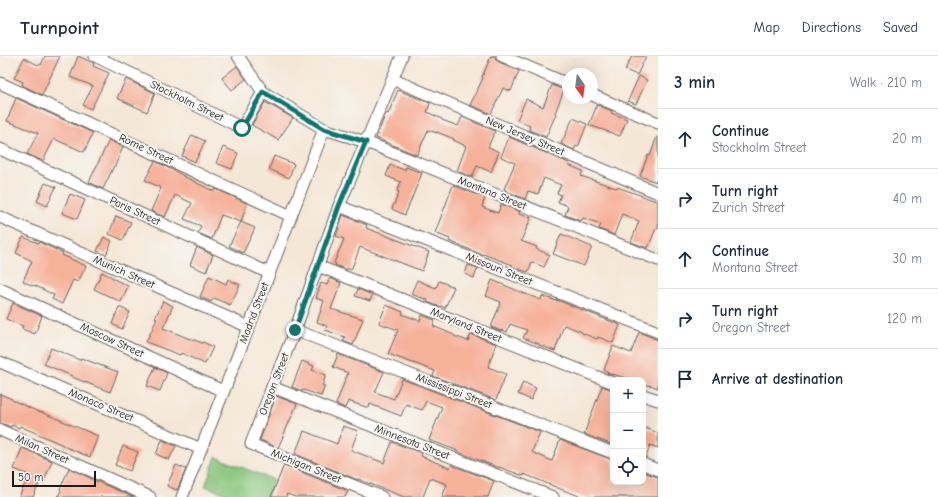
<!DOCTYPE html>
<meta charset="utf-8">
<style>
body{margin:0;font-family:"Comic Neue",sans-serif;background:#f2f2f3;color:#1f2937}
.controls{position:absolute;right:12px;bottom:12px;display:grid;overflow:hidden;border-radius:8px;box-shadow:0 4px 16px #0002}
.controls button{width:36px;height:36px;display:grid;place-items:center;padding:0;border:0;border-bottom:1px solid #e0e1e3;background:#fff;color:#1f2937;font:20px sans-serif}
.compass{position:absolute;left:562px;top:12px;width:36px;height:36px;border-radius:50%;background:#fff;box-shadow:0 4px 16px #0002;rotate:166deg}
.scale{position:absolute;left:12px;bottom:10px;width:84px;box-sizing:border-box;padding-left:4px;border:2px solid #1c1c1c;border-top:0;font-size:11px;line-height:14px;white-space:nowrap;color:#1c1c1c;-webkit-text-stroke:3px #f6f6f2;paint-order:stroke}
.stop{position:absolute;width:12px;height:12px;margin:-9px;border:3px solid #0f766e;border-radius:50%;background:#fff}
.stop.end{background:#0f766e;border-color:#fff;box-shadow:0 1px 4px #0008}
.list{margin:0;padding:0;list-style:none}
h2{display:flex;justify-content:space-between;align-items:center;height:52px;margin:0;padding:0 16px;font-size:17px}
h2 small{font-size:13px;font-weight:400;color:#747a83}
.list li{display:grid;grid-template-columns:26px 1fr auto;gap:12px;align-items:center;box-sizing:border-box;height:60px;padding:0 16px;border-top:1px solid #e0e1e3}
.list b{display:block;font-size:15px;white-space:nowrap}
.list p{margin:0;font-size:13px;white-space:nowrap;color:#747a83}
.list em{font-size:13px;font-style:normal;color:#747a83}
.icon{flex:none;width:22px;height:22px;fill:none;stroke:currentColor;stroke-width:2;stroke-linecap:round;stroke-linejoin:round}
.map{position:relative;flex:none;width:658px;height:441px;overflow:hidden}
header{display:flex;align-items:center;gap:24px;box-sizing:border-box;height:56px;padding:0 20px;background:#fff;border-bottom:1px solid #e0e1e3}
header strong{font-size:19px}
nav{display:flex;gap:22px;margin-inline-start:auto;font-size:14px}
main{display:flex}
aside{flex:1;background:#fff}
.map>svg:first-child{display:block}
.green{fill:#89c57b;stroke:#52704c}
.building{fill:#f6b199}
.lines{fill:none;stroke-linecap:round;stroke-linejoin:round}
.street-casing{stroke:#68635d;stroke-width:13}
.street{stroke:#fff;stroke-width:11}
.route{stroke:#0f766e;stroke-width:5}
.labels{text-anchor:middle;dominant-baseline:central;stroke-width:4;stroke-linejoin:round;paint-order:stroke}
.street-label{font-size:11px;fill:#1c1c1c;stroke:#f6f6f2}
</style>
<header>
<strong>Turnpoint</strong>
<nav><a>Map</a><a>Directions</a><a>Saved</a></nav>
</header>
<main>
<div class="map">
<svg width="658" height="441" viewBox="0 0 658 441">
<rect width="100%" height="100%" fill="#f6f6f2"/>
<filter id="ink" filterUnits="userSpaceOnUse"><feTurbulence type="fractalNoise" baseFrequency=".025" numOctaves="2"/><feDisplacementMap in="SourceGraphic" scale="8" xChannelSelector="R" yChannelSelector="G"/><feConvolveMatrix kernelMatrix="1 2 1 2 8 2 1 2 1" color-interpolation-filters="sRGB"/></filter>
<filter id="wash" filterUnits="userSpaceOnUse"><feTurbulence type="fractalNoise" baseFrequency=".012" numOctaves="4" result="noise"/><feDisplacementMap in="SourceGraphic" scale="16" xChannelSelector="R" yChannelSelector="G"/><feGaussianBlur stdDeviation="0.9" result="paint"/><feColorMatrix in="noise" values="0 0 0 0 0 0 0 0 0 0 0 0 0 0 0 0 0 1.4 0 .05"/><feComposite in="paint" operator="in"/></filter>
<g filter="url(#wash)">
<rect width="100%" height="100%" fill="#f5e7d6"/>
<path class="green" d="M216 401 274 424 267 441H234L205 430Z"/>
<g id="blocks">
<g class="building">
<path d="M45 0H60L42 39 22 29 23 26 14 22 24 2 38 9 39 8 41 9Z"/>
<path d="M78 0 94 7 93 10 109 17 91 53 83 49 93 30 70 21Z"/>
<path d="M491 0H495L496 4 499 6 519 15 511 35 503 32 491 58 470 49 483 22 482 21Z"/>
<path d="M632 0H646L637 19 625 14Z"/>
<path d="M237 10 246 23 232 34 222 22Z"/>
<path d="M639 20 647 24 636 48 628 45Z"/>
<path d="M126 23 155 37 147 56 117 42Z"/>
<path d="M552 29 564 34 555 57 556 58 546 81 529 74 530 70 517 64 526 43 543 51Z"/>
<path d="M398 34 430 47 427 56 442 63V64L458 70 462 61 495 75 488 91 499 96 491 116 477 110 472 121 457 115 466 90 453 84 454 83 437 76V77L428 74 417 99 376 82 386 57 388 58Z"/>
<path d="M16 42 93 77 84 96 54 83 43 105 27 98 38 77 7 65Z"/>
<path d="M265 46 293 62 278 84 252 69Z"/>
<path d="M597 49 612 55 611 57 627 63 620 80 589 69Z"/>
<path d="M573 62 587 68 578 91 576 90 574 94 561 88Z"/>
<path d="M192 79 205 85 195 106 182 100Z"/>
<path d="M657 80 658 81V121L656 126 640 120 648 99 650 100Z"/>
<path d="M509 81 569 107 568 109 583 115 581 120 616 132 617 131 640 139 658 146V173L656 172 648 192 631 186 639 165 622 158 614 179 599 173 601 168 583 162 581 165 565 159 568 150 558 146 561 139 557 137 561 129 544 122 538 138 528 135 525 143 506 135V134L504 133 515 107 501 101Z"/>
<path d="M109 84 123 91 115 110H114L103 133 89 126Z"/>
<path d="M223 91 238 97 232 113 216 107Z"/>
<path d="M274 100 294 108 289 122 269 113Z"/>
<path d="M155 105 184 120H183L209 133 215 135 216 133 247 147 241 166 221 159 212 183 198 177 201 170 184 163 192 147 175 139 165 161 151 155 161 132 145 124Z"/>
<path d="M390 109 405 114 406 111 422 117 405 159 392 153 399 136 397 135 401 126 386 120Z"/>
<path d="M45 127 56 131 47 150 37 145Z"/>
<path d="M453 129 485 142 482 151 498 157 501 148 520 156 519 158 531 162 521 185 537 191 536 193 550 199 544 211 532 206 528 216 512 211 513 209 483 198V199L449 185 450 183 435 177Z"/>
<path d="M70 138 85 144 77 163 62 157Z"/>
<path d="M343 159 367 169 366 172 429 196 422 215 360 191 351 214 347 212V214L335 209 336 208 334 207 344 183 336 180Z"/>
<path d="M116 160 131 166 123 184 109 178Z"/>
<path d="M241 166 255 172 243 197 229 190Z"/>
<path d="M561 178 592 191 584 210 553 198Z"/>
<path d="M23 181 38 187 39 186 63 197 62 199 86 210 78 226 73 224 62 248 52 243 54 239 34 229 33 230 23 225 32 205 16 197Z"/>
<path d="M104 181 112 185 106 199 97 195Z"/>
<path d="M197 191 213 199 206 216 190 209Z"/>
<path d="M468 209 478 212 474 222 465 218Z"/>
<path d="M102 216 112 221V222L128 230 121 246 94 233Z"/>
<path d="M209 220 226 228 228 223 240 229 230 249 214 242 211 246 200 241Z"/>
<path d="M330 222 341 227 331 253 363 263 353 289 343 285 345 281 325 274 327 270 317 266 324 245 316 242 321 227 327 229Z"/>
<path d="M417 224 436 232 439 225 454 231 445 252 441 250 440 251 427 246 428 244 411 238Z"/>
<path d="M492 224 523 237 541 244 542 240 557 245V244L620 269 613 287 598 281 597 283 582 277V276L564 269 555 295 539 289V288L523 282 527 274 510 268 507 276 502 274 501 275 491 271 501 246 486 240Z"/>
<path d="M358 233 372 239 370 245 355 240Z"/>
<path d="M163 245 173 250 163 272 190 283V282L202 287 203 286 213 291 205 308 181 297 180 299 146 286 157 263 155 262Z"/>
<path d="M13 247 42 260 35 278 22 273 23 270 6 263Z"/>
<path d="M386 249 403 256 402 258 420 265 422 259 435 264 433 270 454 279V280L468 285 471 278 496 288 488 311 506 318 496 344 433 320 435 315 388 298 398 274 379 267Z"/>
<path d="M119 251 130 256 122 273 112 268Z"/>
<path d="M639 276 658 284V332L650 329V330L643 328V324H631L613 318V319L607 317 608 316 604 314 613 290 631 297Z"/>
<path d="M51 292 80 304 81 302 118 316 110 336 72 321V320L44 308Z"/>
<path d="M338 298 384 316 375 336 394 343 402 323 540 376 532 396 552 405 560 384 613 404V426H643V416L658 421V441H582L558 432 524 418V420L499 411V412L456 395V394L429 384 442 351 426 345 422 354 406 348 401 360 370 348 369 352 348 345 345 352 336 348 348 317 333 311Z"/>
<path d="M302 305 314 310 312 314 326 319 322 330H325L321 340 304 334V335L302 334V335L292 331Z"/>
<path d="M155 311 167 317 160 335 147 330Z"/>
<path d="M523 326 536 332 531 344 518 338Z"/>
<path d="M602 330 613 334V389L584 378Z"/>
<path d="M0 338 12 343V344L41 357V356L98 380 90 401 63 390V389L20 370 19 372 12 369 11 371 0 367Z"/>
<path d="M276 340 297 348 278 392 260 384Z"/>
<path d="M343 370 358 375 351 394 384 407 392 386 422 397 421 400 450 412 451 409 494 425 488 441H442L447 428 430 422 423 441H404L358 423V424L295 398 304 375 337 388Z"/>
<path d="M643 371 658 377V392L650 389 646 402 643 401Z"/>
<path d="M162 384 176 390 169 404 156 398Z"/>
<path d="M123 390 138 396 130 415 115 409Z"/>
<path d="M22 392 52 405 44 425 41 423 33 441H19L29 419 14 413Z"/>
<path d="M176 409 186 413 177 434 167 430Z"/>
<path d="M284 409 348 435 345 441H295L287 438 286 441H271Z"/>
<path d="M69 412 96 425 133 441H58L61 434 60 433Z"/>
</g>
</g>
</g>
<g filter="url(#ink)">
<use href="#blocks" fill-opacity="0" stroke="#68635d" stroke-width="1"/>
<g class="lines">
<defs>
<g id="street">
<path d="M95 0 242 72 263 36"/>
<path d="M238 0 263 36 324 73 366 86 658 204"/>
<path d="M502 0 568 28"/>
<path d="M392 23 658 137"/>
<path d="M0 27 291 160"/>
<path d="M592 39 658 67"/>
<path d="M0 93 269 217"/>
<path d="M339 150 658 276"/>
<path d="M0 161 249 271"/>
<path d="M318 210 613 327"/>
<path d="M0 233 223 335"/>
<path d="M295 274 613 397"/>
<path d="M0 306 201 393"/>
<path d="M272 331 553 441"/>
<path d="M643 339 658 344"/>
<path d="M0 374 150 441"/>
<path d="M643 408 658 414"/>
<path d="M182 441 249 271 324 73"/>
<path d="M382 441 251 388 272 331 295 274 339 150 402 0"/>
</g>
</defs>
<use href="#street" class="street-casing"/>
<use href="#street" class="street"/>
</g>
</g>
<g class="lines" filter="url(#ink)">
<path class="route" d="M242 72 263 36 324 73 366 86 339 150 295 274"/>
</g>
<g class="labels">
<g class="street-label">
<text transform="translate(187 45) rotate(26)">Stockholm Street</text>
<text transform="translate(525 80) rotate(23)">New Jersey Street</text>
<text transform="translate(146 93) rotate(25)">Rome Street</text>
<text transform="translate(492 137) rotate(22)">Montana Street</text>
<text transform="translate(135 155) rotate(25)">Paris Street</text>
<text transform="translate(499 213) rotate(22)">Missouri Street</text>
<text transform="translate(124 216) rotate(24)">Munich Street</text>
<text transform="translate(254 257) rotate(-69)">Madrid Street</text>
<text transform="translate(466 269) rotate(22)">Maryland Street</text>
<text transform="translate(112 284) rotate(25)">Moscow Street</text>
<text transform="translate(274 328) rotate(-69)">Oregon Street</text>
<text transform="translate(454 335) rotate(21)">Mississippi Street</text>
<text transform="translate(101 349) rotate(23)">Monaco Street</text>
<text transform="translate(412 386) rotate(21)">Minnesota Street</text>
<text transform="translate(42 393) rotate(24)">Milan Street</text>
<text transform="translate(306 410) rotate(22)">Michigan Street</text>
</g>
</g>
</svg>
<div class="controls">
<button>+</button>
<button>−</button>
<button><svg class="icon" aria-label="locate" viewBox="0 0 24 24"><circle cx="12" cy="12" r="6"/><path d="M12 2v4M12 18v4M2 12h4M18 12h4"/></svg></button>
</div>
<svg class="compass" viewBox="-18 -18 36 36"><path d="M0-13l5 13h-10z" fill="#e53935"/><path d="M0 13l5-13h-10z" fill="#747a83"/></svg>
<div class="scale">50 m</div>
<div class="stop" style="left:242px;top:72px"></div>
<div class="stop end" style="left:295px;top:274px"></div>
</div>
<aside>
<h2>3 min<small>Walk · 210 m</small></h2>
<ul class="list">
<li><svg class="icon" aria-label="ahead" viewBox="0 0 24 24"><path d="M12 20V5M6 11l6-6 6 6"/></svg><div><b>Continue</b><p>Stockholm Street</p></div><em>20 m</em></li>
<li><svg class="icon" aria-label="right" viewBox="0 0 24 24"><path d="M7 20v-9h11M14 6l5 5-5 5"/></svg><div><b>Turn right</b><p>Zurich Street</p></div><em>40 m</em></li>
<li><svg class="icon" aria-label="ahead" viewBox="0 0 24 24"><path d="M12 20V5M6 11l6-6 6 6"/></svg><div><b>Continue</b><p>Montana Street</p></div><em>30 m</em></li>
<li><svg class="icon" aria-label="right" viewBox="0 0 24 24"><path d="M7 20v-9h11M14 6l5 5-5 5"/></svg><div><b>Turn right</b><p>Oregon Street</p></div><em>120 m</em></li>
<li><svg class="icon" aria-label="arrive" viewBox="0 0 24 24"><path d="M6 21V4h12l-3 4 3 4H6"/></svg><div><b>Arrive at destination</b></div></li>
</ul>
</aside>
</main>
